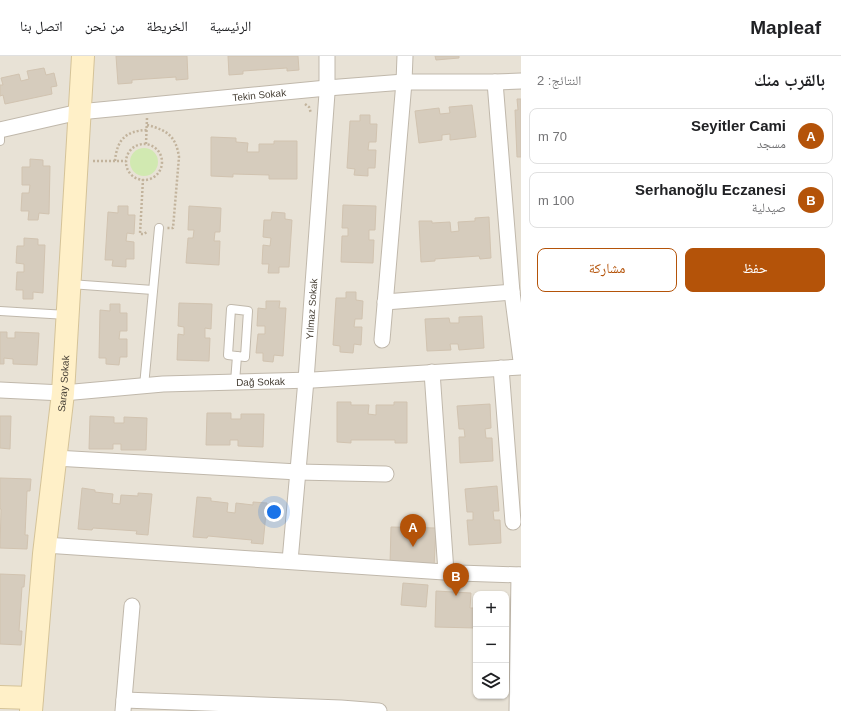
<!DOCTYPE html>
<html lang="ar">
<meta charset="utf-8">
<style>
body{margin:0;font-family:Arial,"Noto Naskh Arabic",sans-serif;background:#f6f6f6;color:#202124;direction:rtl}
.controls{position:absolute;right:12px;bottom:12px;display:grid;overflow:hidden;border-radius:8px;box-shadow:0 1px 3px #0004}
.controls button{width:36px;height:36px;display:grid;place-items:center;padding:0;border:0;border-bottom:1px solid #e0e0e0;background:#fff;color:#202124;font:20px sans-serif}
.you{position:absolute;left:274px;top:456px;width:14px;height:14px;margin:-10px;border:3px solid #fff;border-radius:50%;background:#1a73e8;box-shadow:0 0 0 6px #1a73e833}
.badge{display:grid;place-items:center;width:26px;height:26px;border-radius:50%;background:#b45309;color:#fff;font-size:13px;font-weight:700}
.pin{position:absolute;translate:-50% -33px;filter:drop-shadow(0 1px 2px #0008)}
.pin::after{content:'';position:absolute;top:21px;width:14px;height:12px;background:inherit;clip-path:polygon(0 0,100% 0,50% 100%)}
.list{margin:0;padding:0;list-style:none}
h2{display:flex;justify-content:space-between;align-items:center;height:52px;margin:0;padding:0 16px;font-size:17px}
h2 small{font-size:13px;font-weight:400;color:#757577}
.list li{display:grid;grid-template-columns:26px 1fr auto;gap:12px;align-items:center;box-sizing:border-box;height:56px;margin:0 8px 8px;padding:0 8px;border:1px solid #e0e0e0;border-radius:8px}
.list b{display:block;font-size:15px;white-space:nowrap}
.list p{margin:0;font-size:13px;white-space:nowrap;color:#757577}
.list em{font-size:13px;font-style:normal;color:#757577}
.actions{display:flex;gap:8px;padding:12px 16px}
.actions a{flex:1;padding:9px 0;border:1px solid #b45309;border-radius:8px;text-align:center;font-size:14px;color:#b45309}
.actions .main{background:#b45309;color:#fff}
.icon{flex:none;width:22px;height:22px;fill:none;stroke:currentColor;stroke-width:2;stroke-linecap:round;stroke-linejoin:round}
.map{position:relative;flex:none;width:521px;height:655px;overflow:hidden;direction:ltr}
header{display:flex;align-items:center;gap:24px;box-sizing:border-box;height:56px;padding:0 20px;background:#fff;border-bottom:1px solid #e0e0e0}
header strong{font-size:19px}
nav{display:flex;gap:22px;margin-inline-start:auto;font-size:14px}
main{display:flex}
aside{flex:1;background:#fff}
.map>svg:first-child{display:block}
.residential{fill:#e8e2d6;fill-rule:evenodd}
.green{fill:#d1e9b1}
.building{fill:#d6ccbd;stroke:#d1c3b0}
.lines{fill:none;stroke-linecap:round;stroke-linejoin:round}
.lane-casing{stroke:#c0b8ab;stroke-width:10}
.street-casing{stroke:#c0b8ab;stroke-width:17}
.secondary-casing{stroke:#d5c398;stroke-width:24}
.path{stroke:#c2b39c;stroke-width:2.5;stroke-dasharray:2 2;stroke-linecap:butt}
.lane{stroke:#fff;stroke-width:8}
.street{stroke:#fff;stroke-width:15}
.secondary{stroke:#fff0c8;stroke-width:22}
.labels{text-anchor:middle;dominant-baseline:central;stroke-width:3;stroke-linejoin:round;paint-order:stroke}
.street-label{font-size:10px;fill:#484137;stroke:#fff}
</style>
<header>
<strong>Mapleaf</strong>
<nav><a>الرئيسية</a><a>الخريطة</a><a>من نحن</a><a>اتصل بنا</a></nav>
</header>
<main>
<aside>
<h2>بالقرب منك<small>النتائج: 2</small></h2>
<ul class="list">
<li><span class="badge">A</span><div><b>Seyitler Cami</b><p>مسجد</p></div><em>70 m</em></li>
<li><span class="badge">B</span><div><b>Serhanoğlu Eczanesi</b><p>صيدلية</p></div><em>100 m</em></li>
</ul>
<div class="actions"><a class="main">حفظ</a><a>مشاركة</a></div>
</aside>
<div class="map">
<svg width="521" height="655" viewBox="0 0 521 655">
<rect width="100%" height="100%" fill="#f4f0e8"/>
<path class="residential" d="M0 0H521V655H0ZM476 538H506V640H476Z"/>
<circle class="green" cx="144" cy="106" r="14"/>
<g class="building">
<path d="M116 0H187L188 23 176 24V21L132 24V27L118 28Z"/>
<path d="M228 0H298L299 14 287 15V12L243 15V18L229 19Z"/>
<path d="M435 0H459V2L436 4Z"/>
<path d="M44 12 46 19 54 17 57 30 51 31 52 38 5 48 3 39 0 40V29H3L1 22 19 18 21 25 29 23 27 15Z"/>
<path d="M517 43H521V101H517L515 54H518Z"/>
<path d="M472 49 476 81 450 84V78L442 79V84L419 87 415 55 439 52 440 58 450 57 449 51Z"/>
<path d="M360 59H370V68H377L376 86H369L368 94H376L375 112H368V120L354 119 355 113 347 112 350 65H360Z"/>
<path d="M211 81 236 82V86L248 87 247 96H259V88H274V85H297V123H269V119L233 118V121L211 120Z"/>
<path d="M30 103 43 104V110H50L49 158 39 157 38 164H28L29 155H21L22 137H29L30 129H22V111H30Z"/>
<path d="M343 149 376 150 375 174H369V184H374L373 207 341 206 342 180H348V172H342Z"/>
<path d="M118 150H128V159H135L134 178 127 177 126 185 134 186V203H126V211L112 210 113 204H105L108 156 118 157Z"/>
<path d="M189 150 221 152 220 176H215L214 185H220L219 209 186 207 188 182H193L194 174H188Z"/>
<path d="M272 156 285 157V163L292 164 289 211H279V217H268L269 208H262L263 189 270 190 271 182 263 181 264 164H271Z"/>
<path d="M489 161 491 202 480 203 479 200 435 203V205L421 206 419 165H432V167L450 166 451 176 459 175 458 166 475 165V162Z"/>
<path d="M24 182 38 183V189H45L43 237 33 236V243H23V234H16L17 216H24V208L16 207 17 190H24Z"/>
<path d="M346 236H356V244L363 245 362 263H355L354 271H362L361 289 354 288 353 297 340 296V290L333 289 336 242H346Z"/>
<path d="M266 245H280L279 252H286L283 300 274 299 273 306 263 305V297H256L258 278H265V270H257L258 252 266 253Z"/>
<path d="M179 247 212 248 211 273 205 272V282H210L209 305 177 304 178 278 184 279V271L178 270Z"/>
<path d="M110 248H120V257H127V275H120L119 283H127V301H120L119 309 106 308V302H99L100 254 110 255Z"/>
<path d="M482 260 484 292 459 294 458 288H450L451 294 427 295 425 263 449 262 450 267H459V261Z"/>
<path d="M0 276H7V282H15V276L39 277 37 309 13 308V303L4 302V308H0Z"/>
<path d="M337 346H351V349H369L368 358 376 359V349H394V346H407V387H395V384H351V387L337 386Z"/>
<path d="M490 348 491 372 485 373 486 382H492L493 405 460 407 459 381H465L464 373H459L457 350Z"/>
<path d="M207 357H231V363H241V358H264L263 391 238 390V384H230V389H206Z"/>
<path d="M0 360H11L10 393 0 392Z"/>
<path d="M90 360 114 361V367H124V361L147 362 146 394H121V388H113V393H89Z"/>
<path d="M0 422 31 423 30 435H27L25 479H28L27 493 0 492 1 453H0Z"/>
<path d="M497 430 499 455H493L494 464H500L501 487 469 489 467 464H473V456H467L465 433Z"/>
<path d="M82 432 95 434V436L113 438 112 447 120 448 121 439 138 440V437L152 438 148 479 136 478 137 475 93 472 92 474 78 473Z"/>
<path d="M197 441 211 442V445L228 447 227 456 235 457 236 447 253 449V446L267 447 263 488 251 487 252 484 208 480 207 482 193 481Z"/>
<path d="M391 471 436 472 434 511 390 509Z"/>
<path d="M0 518 25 519 24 531H22L19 575H22L21 589 0 588Z"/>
<path d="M403 527 428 529 426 551 401 549Z"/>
<path d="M436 535 471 537 470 552H476V572L435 571Z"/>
</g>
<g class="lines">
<defs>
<g id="lane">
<path d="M0 85V74"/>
<path d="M70 228 153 234"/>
<path d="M231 253 248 255 245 301 228 299Z"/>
<path d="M0 255 67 259"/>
<path d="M235 326 237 300"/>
<path d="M144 330 159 172"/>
</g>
<g id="street">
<path d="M495 26 512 236 521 305"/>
<path id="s1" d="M0 74 79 56 327 32 404 26H495L521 25"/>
<path d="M385 246 512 236"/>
<path d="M382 284 404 26 405 0"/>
<path d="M501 312 513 466"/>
<path d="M432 316 446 516"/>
<path id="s2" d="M0 334 63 337 163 328 313 324 521 311"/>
<path d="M55 402 298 416 386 418"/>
<path d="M45 489 459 517 521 519"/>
<path id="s3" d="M290 505 306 324 327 37V0"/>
<path d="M124 644 341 652 379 655"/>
<path d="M123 655 132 550"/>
<path d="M517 655 519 519"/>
</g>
<g id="secondary">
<path d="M0 641 32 642"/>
<path id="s4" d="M31 655 44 498 63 337 83 0"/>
</g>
</defs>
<use href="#lane" class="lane-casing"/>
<use href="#street" class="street-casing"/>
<use href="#secondary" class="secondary-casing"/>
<g class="path">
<path d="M305 48 309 51 311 57"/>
<path d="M147 69C167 74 176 80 179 101L173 172H167"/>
<path d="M146 88 147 62"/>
<circle cx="144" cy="106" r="18"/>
<path d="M93 105H126"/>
<path d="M115 105C117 84 125 75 147 74"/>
<path d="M143 123 140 178H144L148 175"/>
</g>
<use href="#lane" class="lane"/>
<use href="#street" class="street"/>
<use href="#secondary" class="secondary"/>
</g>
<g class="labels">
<g class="street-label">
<text stroke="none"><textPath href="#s1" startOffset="262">Tekin Sokak</textPath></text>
<text stroke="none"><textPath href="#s3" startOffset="253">Yılmaz Sokak</textPath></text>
<text stroke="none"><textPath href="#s2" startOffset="261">Dağ Sokak</textPath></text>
<text stroke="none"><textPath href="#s4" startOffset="329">Saray Sokak</textPath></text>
</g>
</g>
</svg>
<div class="controls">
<button>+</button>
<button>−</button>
<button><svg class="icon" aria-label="layers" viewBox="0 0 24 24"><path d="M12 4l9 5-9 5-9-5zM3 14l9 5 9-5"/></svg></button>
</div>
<div class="you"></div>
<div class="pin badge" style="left:413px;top:491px">A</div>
<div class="pin badge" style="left:456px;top:540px">B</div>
</div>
</main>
